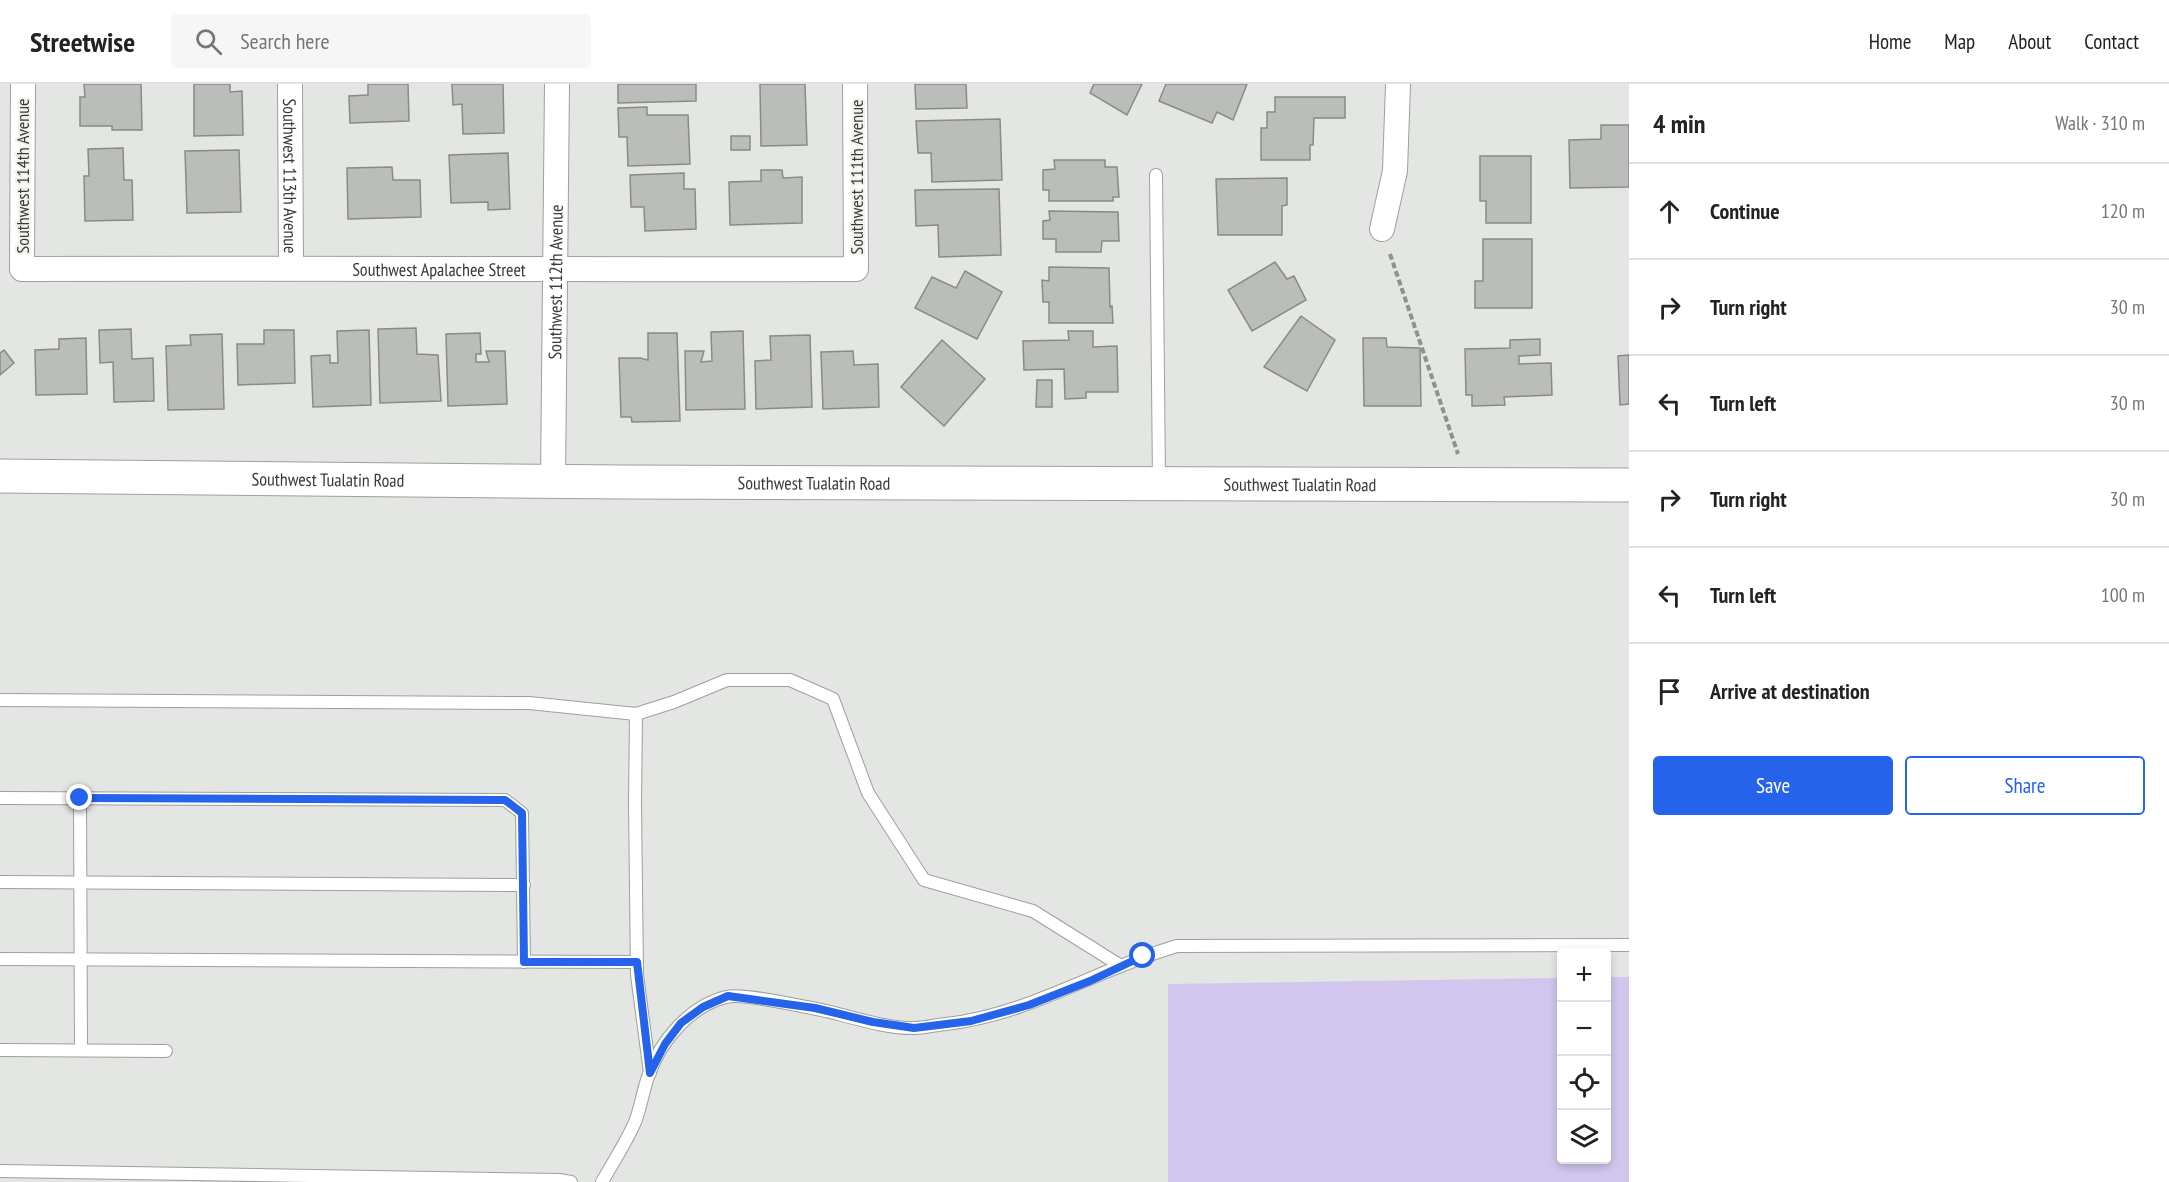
<!DOCTYPE html>
<meta charset="utf-8">
<style>
body{margin:0;font-family:"PT Sans Narrow",sans-serif;background:#f6f6f6;color:#222}
.controls{position:absolute;right:18px;bottom:18px;display:grid;overflow:hidden;border-radius:6px;box-shadow:0 3px 9px #0003}
.controls button{width:54px;height:54px;display:grid;place-items:center;padding:0;border:0;border-bottom:2px solid #e0e0e0;background:#fff;color:#222;font:30px sans-serif}
.stop{position:absolute;width:18px;height:18px;margin:-14px;border:4px solid #2563eb;border-radius:50%;background:#fff}
.stop.end{background:#2563eb;border-color:#fff;box-shadow:0 2px 6px #0008}
.list{margin:0;padding:0;list-style:none}
h2{display:flex;justify-content:space-between;align-items:center;height:78px;margin:0;padding:0 24px;font-size:26px}
h2 small{font-size:20px;font-weight:400;color:#767676}
.list li{display:grid;grid-template-columns:39px 1fr auto;gap:18px;align-items:center;box-sizing:border-box;height:96px;padding:0 24px;border-top:2px solid #e0e0e0}
.list b{display:block;font-size:22px;white-space:nowrap}
.list em{font-size:20px;font-style:normal;color:#767676}
.actions{display:flex;gap:12px;padding:18px 24px}
.actions a{flex:1;padding:14px 0;border:2px solid #2563eb;border-radius:6px;text-align:center;font-size:21px;color:#2563eb}
.actions .main{background:#2563eb;color:#fff}
.icon{flex:none;width:33px;height:33px;fill:none;stroke:currentColor;stroke-width:2;stroke-linecap:round;stroke-linejoin:round}
.map{position:relative;flex:none;width:1629px;height:1098px;overflow:hidden}
header{display:flex;align-items:center;gap:36px;box-sizing:border-box;height:84px;padding:0 30px;background:#fff;border-bottom:2px solid #e0e0e0}
header strong{font-size:28px}
nav{display:flex;gap:33px;margin-inline-start:auto;font-size:21px}
.search{width:420px;height:54px;background:#f6f6f6;display:flex;align-items:center;gap:15px;box-sizing:border-box;padding:0 21px;border-radius:6px;color:#767676;font-size:22px}
main{display:flex}
aside{flex:1;background:#fff}
.map>svg:first-child{display:block}
.green{fill:#d1c6ed}
.building{fill:#bbbdba;stroke:#898b88;stroke-width:1.5}
.lines{fill:none;stroke-linecap:round;stroke-linejoin:round}
.service-casing{stroke:#9ea09d;stroke-width:14}
.minor-casing{stroke:#9ea09d;stroke-width:26}
.secondary-casing{stroke:#9ea09d;stroke-width:35}
.path{stroke:#8f918e;stroke-width:4;stroke-dasharray:6 3;stroke-linecap:butt}
.service{stroke:#fff;stroke-width:12}
.minor{stroke:#fff;stroke-width:24}
.secondary{stroke:#fff;stroke-width:33}
.route{stroke:#2563eb;stroke-width:8}
.labels{text-anchor:middle;dominant-baseline:central;stroke-width:4.5;stroke-linejoin:round;paint-order:stroke}
.street-label{font-size:18px;fill:#393a38;stroke:#f1f3ef}
</style>
<header>
<strong>Streetwise</strong>
<div class="search"><svg class="icon" aria-label="search" viewBox="0 0 24 24"><circle cx="10" cy="10" r="6"/><path d="M15 15l6 6"/></svg>Search here</div>
<nav><a>Home</a><a>Map</a><a>About</a><a>Contact</a></nav>
</header>
<main>
<div class="map">
<svg width="1629" height="1098" viewBox="0 0 1629 1098">
<rect width="100%" height="100%" fill="#e3e6e2"/>
<path class="green" d="M1607 893H1629V1098H1168V900L1561 894 1562 1076H1606Z"/>
<g class="building">
<path d="M84 0H141L142 46H112V42H80V13H85Z"/>
<path d="M194 0H230V8L242 7 243 51 194 52Z"/>
<path d="M368 0H408L409 37 350 39 349 12 368 11Z"/>
<path d="M452 0H503L504 49 463 50 462 20 453 21Z"/>
<path d="M618 0H696V17L618 19Z"/>
<path d="M760 0H805L807 61 761 62Z"/>
<path d="M915 0H966L967 24 916 25Z"/>
<path d="M1094 0H1142L1127 31 1090 9Z"/>
<path d="M1166 0H1247L1233 36 1217 28 1212 39 1159 17Z"/>
<path d="M1275 13H1345V34H1314L1313 61H1310V76H1261V44H1267V28H1275Z"/>
<path d="M647 23V31H688L690 80 628 82 627 53H619L618 24Z"/>
<path d="M1000 35 1002 96 932 98 931 69H918L916 37Z"/>
<path d="M1601 41H1629V103L1570 104 1569 56 1601 55Z"/>
<rect x="731" y="52" width="19" height="14"/>
<path d="M123 64 124 96H132L133 136 85 137 84 92H89L88 65Z"/>
<path d="M239 66 241 128 187 129 185 67Z"/>
<path d="M508 69 510 125 488 126V118L451 119 449 71Z"/>
<path d="M1480 72H1531V139H1486V117H1480Z"/>
<path d="M1054 76H1105V83H1117L1119 113H1113V117H1049V106H1043V86L1055 85Z"/>
<path d="M392 83 393 96H420L421 133 348 135 347 84Z"/>
<path d="M761 86H782L783 94 802 93V139L730 141 729 98 761 97Z"/>
<path d="M684 89V105H695L696 145 645 147 644 123H631L630 91Z"/>
<path d="M1287 94V121L1282 122V151H1218L1216 95Z"/>
<path d="M999 105 1001 171 939 173 938 141 916 142 915 106Z"/>
<path d="M1049 127 1118 128 1119 157H1102L1101 168H1056V155H1043V137L1050 136Z"/>
<path d="M1483 155H1532V224H1475V197H1483Z"/>
<path d="M1275 178 1287 195 1294 192 1306 216 1252 247 1228 206Z"/>
<path d="M1049 183 1109 184 1110 223 1112 222 1113 239H1049V218H1043L1042 196 1049 197Z"/>
<path d="M965 187 1002 208 977 255 915 224 932 193 956 204Z"/>
<path d="M1301 232 1335 256 1307 307 1264 283Z"/>
<path d="M416 244 417 270 438 271 441 317 380 319 378 245Z"/>
<path d="M131 245 132 275 153 274 154 317 114 318 113 278 100 279 99 246Z"/>
<path d="M264 246H294L295 299 238 301 237 260H264Z"/>
<path d="M369 246 371 321 313 323 311 272 330 271V279H338L337 247Z"/>
<path d="M743 247 745 325 686 326 685 267H704L701 278 712 277 711 248Z"/>
<path d="M1068 247H1093V263L1117 262 1118 308H1086V314L1065 315 1064 285 1024 286 1023 257 1069 256Z"/>
<path d="M480 249 481 270H476V278H489L486 267H505L507 320 448 322 446 250Z"/>
<path d="M648 249H677L680 337 632 338 631 333H621L619 274H640L648 276Z"/>
<path d="M222 250 224 325 168 326 166 262 191 261 190 251Z"/>
<path d="M810 251 812 323 756 325 755 277 771 276 770 252Z"/>
<path d="M86 254 87 310 36 311 35 266 59 265V255Z"/>
<path d="M1363 254H1386L1387 263 1420 264 1421 322H1364Z"/>
<path d="M1540 255V271L1519 272V280L1551 279 1552 311 1504 313 1505 321 1472 322V311H1466L1465 265 1510 264V256Z"/>
<path d="M942 256 985 295 944 342 901 303Z"/>
<path d="M4 266 14 279 0 291V269Z"/>
<path d="M853 267 854 281 878 280 879 323 823 325 821 268Z"/>
<path d="M1629 271V320L1620 321 1618 272Z"/>
<path d="M1037 296H1052V323H1036Z"/>
</g>
<g class="lines">
<defs>
<g id="service">
<path d="M1156 91 1159 398"/>
<path d="M0 616 529 619 636 630 635 719 637 891 650 989"/>
<path d="M636 630 674 618 727 596H790L833 615 868 709 924 796 1033 827 1121 882"/>
<path d="M0 714 505 716 522 729 524 878"/>
<path d="M80 714 81 966"/>
<path d="M0 798 524 801"/>
<path d="M0 875 637 878"/>
<path d="M0 966 166 967"/>
<path d="M0 1087 559 1096 571 1098"/>
<path d="M602 1098C613 1078 626 1059 635 1038 641 1023 643 1006 649 990 661 956 690 922 726 913 740 909 791 920 807 923 842 929 878 944 914 944 924 944 935 941 946 940 1031 930 1097 885 1177 862L1629 861"/>
</g>
<g id="minor">
<path id="s1" d="M23 0 22 185C300 184 578 186 856 185L855 0"/>
<path id="s2" d="M290 0 291 184"/>
<path d="M1382 145 1395 87 1398 0"/>
<path id="s3" d="M553 396 557 0"/>
</g>
<g id="secondary">
<path id="s4" d="M0 392 624 398 1629 401"/>
</g>
</defs>
<use href="#service" class="service-casing"/>
<use href="#minor" class="minor-casing"/>
<use href="#secondary" class="secondary-casing"/>
<path class="path" d="M1390 170 1458 370"/>
<use href="#service" class="service"/>
<use href="#minor" class="minor"/>
<use href="#secondary" class="secondary"/>
</g>
<g class="lines">
<path class="route" d="M80 714 505 716 522 729 524 878H637L650 989 665 960 681 939 703 923 728 912 815 924 873 938 914 944 971 937 1029 921 1090 897 1143 872"/>
</g>
<g class="labels">
<g class="street-label">
<text transform="translate(22 92) rotate(-90)">Southwest 114th Avenue</text>
<text stroke="none"><textPath href="#s2" startOffset="92">Southwest 113th Avenue</textPath></text>
<text transform="translate(856 93) rotate(-90)">Southwest 111th Avenue</text>
<text stroke="none"><textPath href="#s1" startOffset="602">Southwest Apalachee Street</textPath></text>
<text stroke="none"><textPath href="#s3" startOffset="198">Southwest 112th Avenue</textPath></text>
<text stroke="none"><textPath href="#s4" startOffset="328">Southwest Tualatin Road</textPath></text>
<text stroke="none"><textPath href="#s4" startOffset="814">Southwest Tualatin Road</textPath></text>
<text stroke="none"><textPath href="#s4" startOffset="1300">Southwest Tualatin Road</textPath></text>
</g>
</g>
</svg>
<div class="controls">
<button>+</button>
<button>−</button>
<button><svg class="icon" aria-label="locate" viewBox="0 0 24 24"><circle cx="12" cy="12" r="6"/><path d="M12 2v4M12 18v4M2 12h4M18 12h4"/></svg></button>
<button><svg class="icon" aria-label="layers" viewBox="0 0 24 24"><path d="M12 4l9 5-9 5-9-5zM3 14l9 5 9-5"/></svg></button>
</div>
<div class="stop" style="left:1143px;top:872px"></div>
<div class="stop end" style="left:80px;top:714px"></div>
</div>
<aside>
<h2>4 min<small>Walk · 310 m</small></h2>
<ul class="list">
<li><svg class="icon" aria-label="ahead" viewBox="0 0 24 24"><path d="M12 20V5M6 11l6-6 6 6"/></svg><div><b>Continue</b></div><em>120 m</em></li>
<li><svg class="icon" aria-label="right" viewBox="0 0 24 24"><path d="M7 20v-9h11M14 6l5 5-5 5"/></svg><div><b>Turn right</b></div><em>30 m</em></li>
<li><svg class="icon" aria-label="left" viewBox="0 0 24 24"><path d="M17 20v-9H6M10 6l-5 5 5 5"/></svg><div><b>Turn left</b></div><em>30 m</em></li>
<li><svg class="icon" aria-label="right" viewBox="0 0 24 24"><path d="M7 20v-9h11M14 6l5 5-5 5"/></svg><div><b>Turn right</b></div><em>30 m</em></li>
<li><svg class="icon" aria-label="left" viewBox="0 0 24 24"><path d="M17 20v-9H6M10 6l-5 5 5 5"/></svg><div><b>Turn left</b></div><em>100 m</em></li>
<li><svg class="icon" aria-label="arrive" viewBox="0 0 24 24"><path d="M6 21V4h12l-3 4 3 4H6"/></svg><div><b>Arrive at destination</b></div></li>
</ul>
<div class="actions"><a class="main">Save</a><a>Share</a></div>
</aside>
</main>
